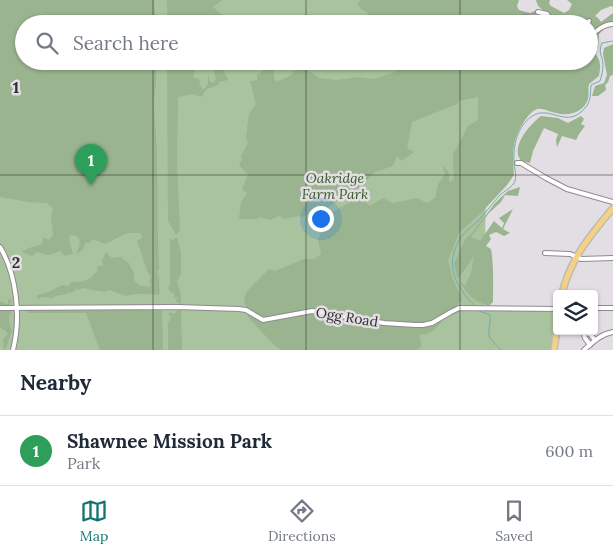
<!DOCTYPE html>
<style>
body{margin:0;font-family:Lora,serif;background:#f2f2f3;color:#1f2937}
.controls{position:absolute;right:15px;bottom:15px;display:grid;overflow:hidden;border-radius:5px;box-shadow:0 1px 4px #0004}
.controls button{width:45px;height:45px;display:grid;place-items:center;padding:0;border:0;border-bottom:1px solid #e0e1e3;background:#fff;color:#1f2937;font:25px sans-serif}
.you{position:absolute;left:320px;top:218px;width:18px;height:18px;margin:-12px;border:4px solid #fff;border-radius:50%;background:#1a73e8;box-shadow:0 0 0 8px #1a73e833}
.badge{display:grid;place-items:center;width:32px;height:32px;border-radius:50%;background:#0f766e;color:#fff;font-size:16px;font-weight:700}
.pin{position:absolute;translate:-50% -41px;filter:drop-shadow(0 1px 2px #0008)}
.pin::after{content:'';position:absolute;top:26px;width:18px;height:15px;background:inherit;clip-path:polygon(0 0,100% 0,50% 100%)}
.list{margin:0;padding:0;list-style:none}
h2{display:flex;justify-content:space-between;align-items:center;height:65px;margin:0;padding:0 20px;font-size:21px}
h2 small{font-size:16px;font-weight:400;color:#747a83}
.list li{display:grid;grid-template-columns:32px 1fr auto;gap:15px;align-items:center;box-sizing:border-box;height:70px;padding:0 20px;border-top:1px solid #e0e1e3}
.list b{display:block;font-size:19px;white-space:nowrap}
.list p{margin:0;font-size:16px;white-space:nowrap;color:#747a83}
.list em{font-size:16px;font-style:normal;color:#747a83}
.icon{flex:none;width:28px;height:28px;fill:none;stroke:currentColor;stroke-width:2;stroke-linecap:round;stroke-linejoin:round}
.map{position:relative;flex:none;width:613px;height:350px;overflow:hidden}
.search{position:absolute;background:#fff;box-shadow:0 1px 4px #0004;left:15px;right:15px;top:15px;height:55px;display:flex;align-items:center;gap:12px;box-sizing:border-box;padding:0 18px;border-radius:28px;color:#747a83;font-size:19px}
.sheet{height:135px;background:#fff}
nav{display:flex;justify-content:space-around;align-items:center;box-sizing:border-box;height:70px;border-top:1px solid #e0e1e3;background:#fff;font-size:14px;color:#747a83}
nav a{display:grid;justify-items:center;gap:2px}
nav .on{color:#0f766e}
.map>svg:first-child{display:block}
.green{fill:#a8c39e}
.forest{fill:#99b48f}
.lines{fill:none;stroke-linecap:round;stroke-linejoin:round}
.stream{stroke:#73acb2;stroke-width:1}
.minor-casing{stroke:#8f8a90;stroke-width:6}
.major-casing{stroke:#bcbcbc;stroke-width:8}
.minor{stroke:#fff;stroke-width:4}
.major{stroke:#f5d183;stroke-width:5}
.grid{fill:none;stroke:#2f2d2f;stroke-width:1;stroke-opacity:0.55}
.labels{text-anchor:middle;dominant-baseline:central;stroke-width:5;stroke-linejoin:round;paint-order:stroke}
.park-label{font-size:14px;font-style:italic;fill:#365a26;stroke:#e3dee3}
.street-label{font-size:14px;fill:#2f2d2f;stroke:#e3dee3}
.grid-label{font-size:16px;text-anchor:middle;font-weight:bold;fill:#2f2d2f;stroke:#e3dee3;stroke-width:5;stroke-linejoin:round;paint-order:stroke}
</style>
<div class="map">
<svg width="613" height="350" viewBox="0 0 613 350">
<rect width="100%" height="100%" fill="#e3dee3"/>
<path class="green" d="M0 0H488V24H24V61H488L484 310H557L551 350H0Z"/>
<g class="forest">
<path d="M0 0H154L156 24H24V61H156C158 77 154 92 154 107 155 125 157 143 157 161 158 197 157 233 159 269L157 272C159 275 160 292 159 295 152 294 132 293 126 296L109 290 105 292 82 288 79 290 76 289 74 292 67 293 64 295H59L52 298 41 297 40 299 37 298V295L51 291 62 285 69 286 71 282C77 283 87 281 92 277 94 275 95 272 98 271L97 266H103L102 260 106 252 112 258 121 257 125 261 129 263 131 268 134 272V280L139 285 149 287 151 284 149 281 151 276 148 273 137 241 143 237 140 233H127L105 244 93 239 90 243H85C85 249 81 252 76 254 80 246 84 235 70 235L69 238 73 254 65 256 60 251 49 255 37 252 32 256 22 252 29 248 42 244 43 237 49 240 53 235 51 216 53 208 47 203 29 202 0 197Z"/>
<path d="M167 0H222L213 7 227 19 224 24H167Z"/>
<path d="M361 0H519L517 6 519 10 530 13 537 10 544 12 543 10 538 6 536 0H550L549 3 551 6 564 13 569 10 572 4 567 0H613V7L611 6 601 10 595 16 598 18 601 22 613 13V24L608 25 599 34 598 48 593 51C601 60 601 64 599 76L589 84C588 88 589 95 588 99 584 112 568 117 556 113 550 112 543 108 537 109 532 111 528 116 525 120 512 139 512 152 514 175L507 185 482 212 459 233 448 260 452 277 462 299 454 309 446 313 447 317C435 327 436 333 419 335L422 346 417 350H281L274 345 248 317 244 298 248 290 269 269 275 271 304 259H314L321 254 318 239 323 230 321 218 360 197 370 206 383 198 393 203 417 198 427 203 435 198 438 184 445 174 442 164 449 173V182L454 180 453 155 468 126 478 120V97L458 101 457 104 412 122 407 148 414 152 401 161 397 156 393 166 375 172 359 187 342 197 324 211 318 205 303 217 299 216 284 219 280 216 270 220 261 217 255 219H239L241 202 247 193 242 189 248 175 239 165 242 160 241 156 248 143 246 137 249 114 256 104 250 81 257 80V75L273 64 267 61H283C275 68 271 72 276 82L292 75 293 71 305 69 320 78 337 80 358 77 374 79 395 72 398 61H524L527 63 545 64 546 61H589V24H507L527 16 504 24H373L367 12 361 9 357 4Z"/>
<path d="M613 44V75L610 76 608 82 605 85 606 90 598 96H592L595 86 604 83 607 75 603 54 604 48Z"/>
<path d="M167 61H195L197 65 193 77 201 80 199 83 203 90 208 84V75L210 81 214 83 216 78 213 70 222 67 228 80 219 82 218 85 207 89 201 97 192 94 178 97 177 163 180 230 176 235 168 221Z"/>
<path d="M541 116 558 118 568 123 581 116 584 119 581 124 585 126 579 134 576 140 562 136 557 147 556 140 558 134 544 128 533 151 530 163 521 161C520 159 518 156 518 154 516 140 531 124 541 116Z"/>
<path d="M520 187 518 196 505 195 501 202 489 213 471 237 480 241 494 221 502 228 504 223 499 218 513 209 503 229 510 233 504 236 496 232 489 235 491 239 486 246 491 249C494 267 493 284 493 302L489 306C475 302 467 294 459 281L465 286 471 273 474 256 458 279 454 264 465 239 472 233 495 203 508 191Z"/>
<path d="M177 237 181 252V274L177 281 181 295V304L176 302 177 297 174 298V293H171L168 288 170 285V239L173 240Z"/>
<path d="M11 299 10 306 12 311 9 316V322L12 331 6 348 4 350 3 340 8 333 0 327V301L3 303 8 304V300Z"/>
<path d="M162 309 163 350H100L86 313H27V310Z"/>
<path d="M179 309 181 311 182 350H168V324L171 317 168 314 170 312 174 314Z"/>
</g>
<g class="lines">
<g class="stream">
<path d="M475 306C459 290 447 272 455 249 457 246 458 242 460 238 465 231 473 226 479 220 486 212 492 204 499 196 504 191 513 187 515 181 517 174 514 168 514 162 513 146 517 127 531 117 548 104 564 127 581 112 591 103 590 99 591 85L600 81C602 75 603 70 603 64 602 55 598 53 602 43L613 41"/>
<path d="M478 309 481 312 489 314C493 322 486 330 490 338 492 342 498 346 501 350"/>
</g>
<defs>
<g id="minor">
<path d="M505 24C517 16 535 16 548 18L549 17 547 14 538 12"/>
<path d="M585 24 589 21"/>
<path d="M589 37C596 31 604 24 613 24"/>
<path d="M530 61 543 62 550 61"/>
<path d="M517 163H521L546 178 567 189 613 202"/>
<path d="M0 247C17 275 21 318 13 350"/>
<path d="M545 253 570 254 581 259 613 258"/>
<path d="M0 308 178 307 239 309 246 310 263 320 312 311 384 323 415 325H423L432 323 451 312 459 308 557 309"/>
<path d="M594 308H613"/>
<path d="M590 345 585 338 584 335 586 333 590 334 595 340"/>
<path d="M584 350C593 342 601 334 613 332"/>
</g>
<g id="major">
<path d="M562 294C570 259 591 234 613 208"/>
<path d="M554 350 557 329"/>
</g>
</defs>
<use href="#minor" class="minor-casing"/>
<use href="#major" class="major-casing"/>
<use href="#minor" class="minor"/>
<use href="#major" class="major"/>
</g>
<path class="grid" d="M153 0V24M306 0V24M460 0V24M153 61V350M306 61V350M460 61V350M0 175H613"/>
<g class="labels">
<g class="park-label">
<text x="335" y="178">Oakridge<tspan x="335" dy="16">Farm Park</tspan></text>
</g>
<g class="street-label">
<text transform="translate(347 317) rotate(9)">Ogg Road</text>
</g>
</g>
<g class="grid-label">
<text x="16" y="93">1</text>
<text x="16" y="268">2</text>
</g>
</svg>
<div class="controls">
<button><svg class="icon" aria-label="layers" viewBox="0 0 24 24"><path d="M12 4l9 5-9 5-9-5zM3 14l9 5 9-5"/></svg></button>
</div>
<div class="you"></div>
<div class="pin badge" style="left:91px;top:185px;background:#2e9e5b">1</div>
<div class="search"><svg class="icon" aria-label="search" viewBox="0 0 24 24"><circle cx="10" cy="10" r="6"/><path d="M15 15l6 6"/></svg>Search here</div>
</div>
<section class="sheet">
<h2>Nearby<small></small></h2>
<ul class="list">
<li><span class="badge" style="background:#2e9e5b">1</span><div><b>Shawnee Mission Park</b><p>Park</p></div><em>600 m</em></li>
</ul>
</section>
<nav>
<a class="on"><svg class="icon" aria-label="map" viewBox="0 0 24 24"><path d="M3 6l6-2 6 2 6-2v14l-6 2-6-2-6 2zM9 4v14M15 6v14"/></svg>Map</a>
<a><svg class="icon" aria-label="directions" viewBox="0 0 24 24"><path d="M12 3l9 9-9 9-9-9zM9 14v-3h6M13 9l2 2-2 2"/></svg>Directions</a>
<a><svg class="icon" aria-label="saved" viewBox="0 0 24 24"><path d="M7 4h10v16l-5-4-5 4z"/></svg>Saved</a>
</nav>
